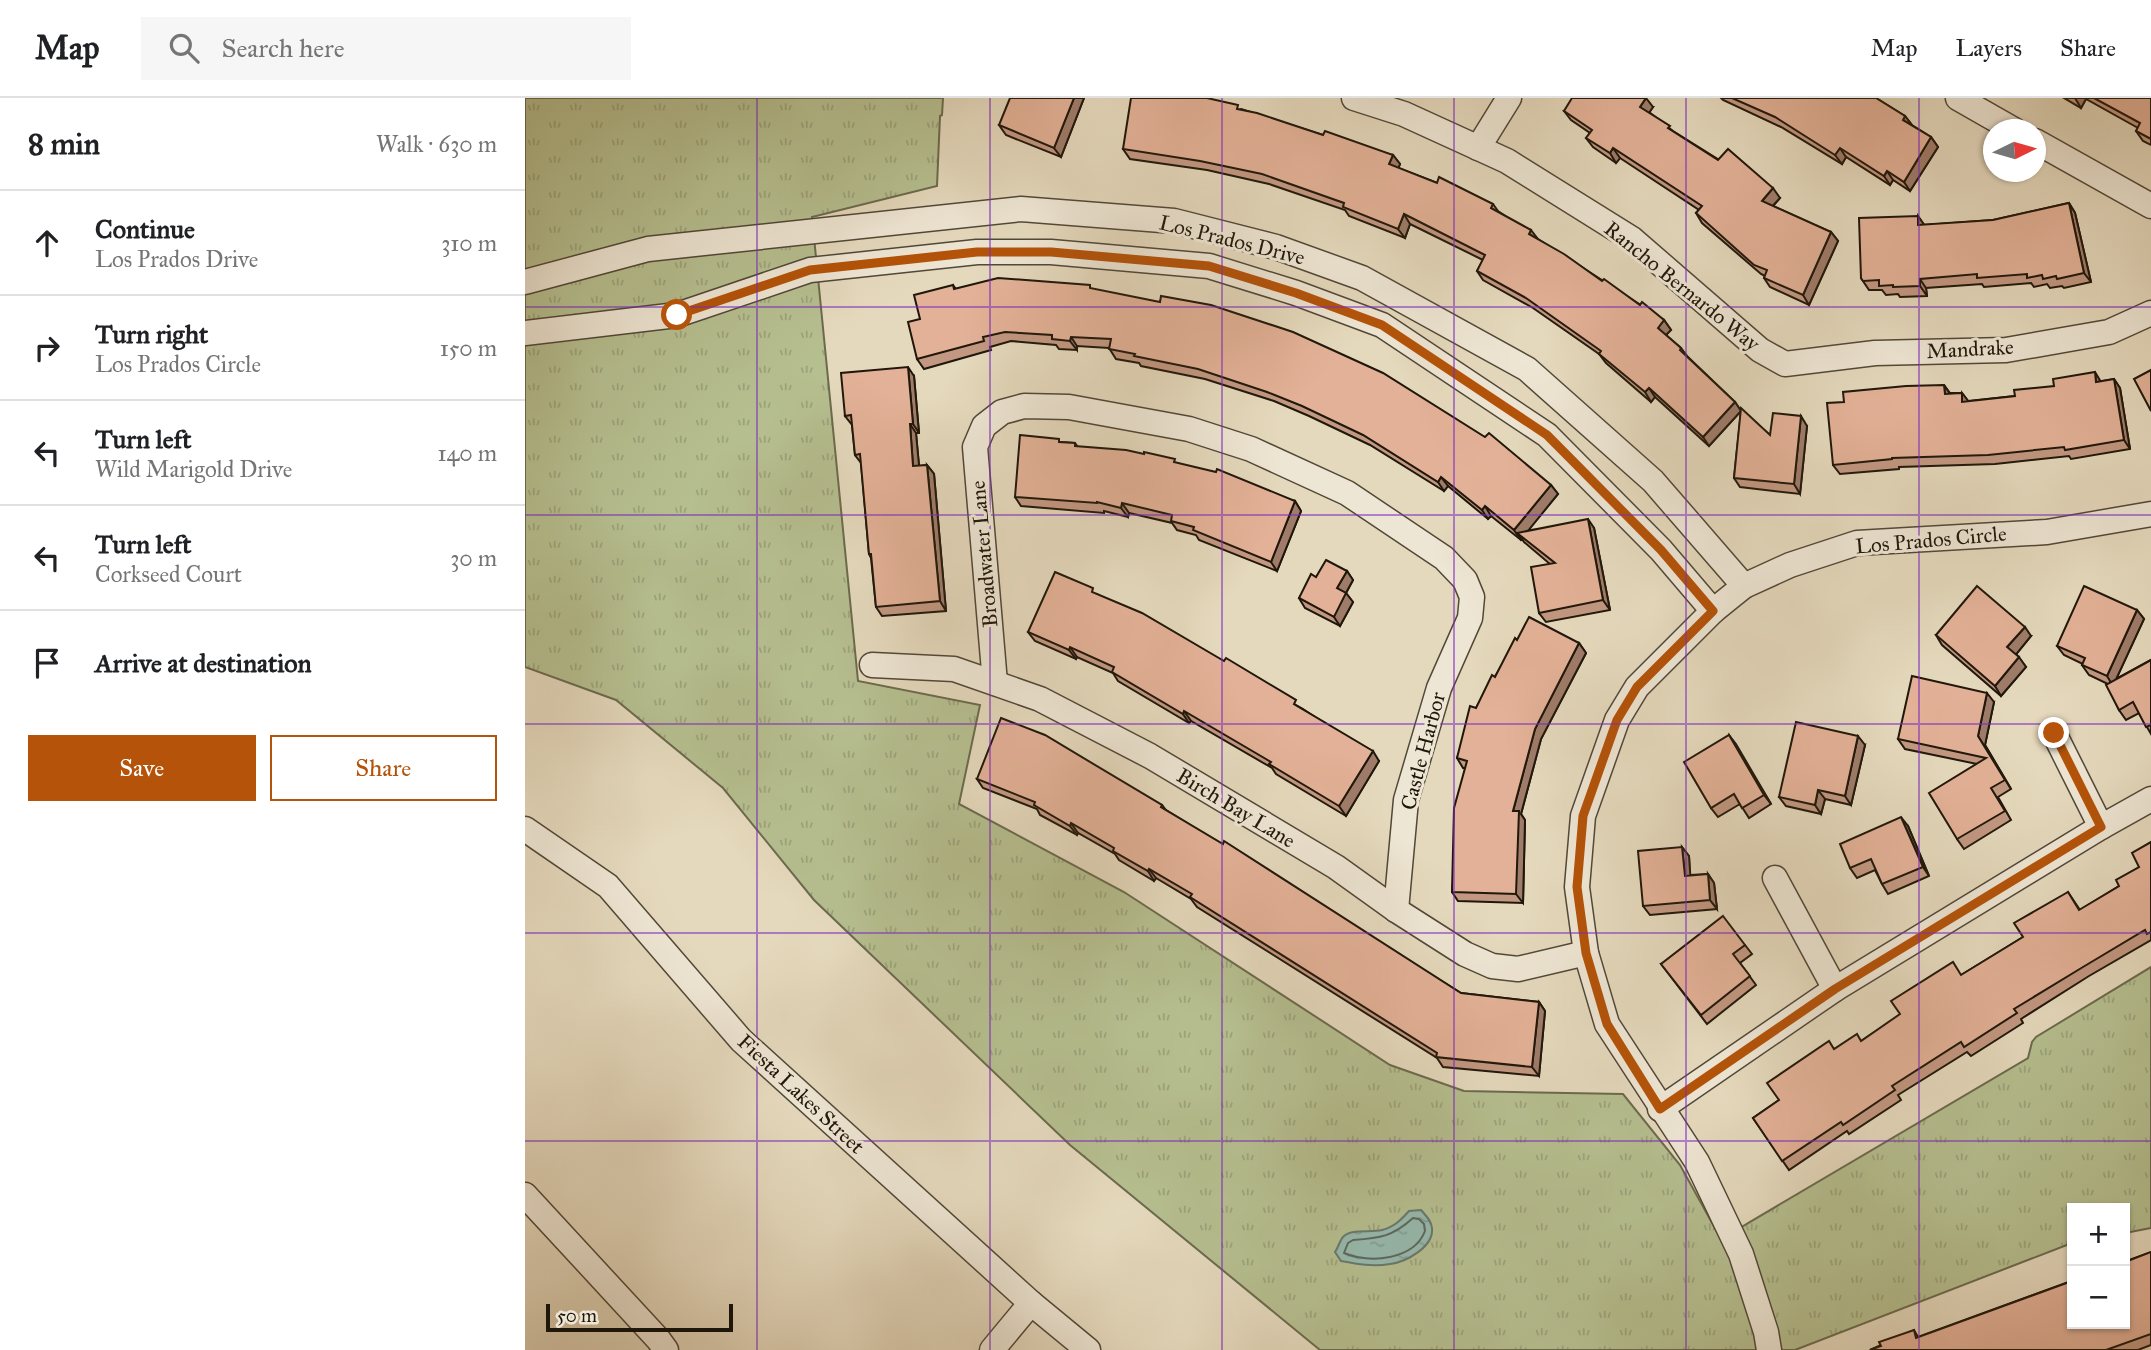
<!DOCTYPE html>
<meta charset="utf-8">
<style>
body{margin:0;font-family:"IM FELL Great Primer",serif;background:#f6f6f6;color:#202124}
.controls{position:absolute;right:21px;bottom:21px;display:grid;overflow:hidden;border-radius:0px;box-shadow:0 2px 5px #0004}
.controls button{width:63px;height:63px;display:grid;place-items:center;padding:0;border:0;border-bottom:2px solid #e0e0e0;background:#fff;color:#202124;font:35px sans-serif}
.compass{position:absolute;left:1458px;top:21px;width:63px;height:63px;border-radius:50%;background:#fff;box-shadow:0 2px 5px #0004;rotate:85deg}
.scale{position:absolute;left:21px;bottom:18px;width:187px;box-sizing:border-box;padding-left:7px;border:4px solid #20170b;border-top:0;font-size:19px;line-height:24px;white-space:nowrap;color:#20170b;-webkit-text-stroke:5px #eee6d4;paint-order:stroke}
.stop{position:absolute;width:21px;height:21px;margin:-16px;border:5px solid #b45309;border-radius:50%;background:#fff}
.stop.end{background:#b45309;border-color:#fff;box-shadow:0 2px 7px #0008}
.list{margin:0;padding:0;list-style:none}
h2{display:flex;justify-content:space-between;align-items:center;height:91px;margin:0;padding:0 28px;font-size:30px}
h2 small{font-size:23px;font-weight:400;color:#757577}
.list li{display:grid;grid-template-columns:46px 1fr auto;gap:21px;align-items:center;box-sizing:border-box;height:105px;padding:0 28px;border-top:2px solid #e0e0e0}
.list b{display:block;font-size:26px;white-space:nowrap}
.list p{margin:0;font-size:23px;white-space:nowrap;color:#757577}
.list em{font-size:23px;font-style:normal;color:#757577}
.actions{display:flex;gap:14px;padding:21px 28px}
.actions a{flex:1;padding:16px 0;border:2px solid #b45309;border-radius:0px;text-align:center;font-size:24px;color:#b45309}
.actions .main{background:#b45309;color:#fff}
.icon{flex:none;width:38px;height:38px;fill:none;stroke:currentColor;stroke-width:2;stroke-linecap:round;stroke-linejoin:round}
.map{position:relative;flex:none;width:1626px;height:1252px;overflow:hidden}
header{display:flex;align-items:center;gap:42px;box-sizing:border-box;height:98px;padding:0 35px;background:#fff;border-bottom:2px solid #e0e0e0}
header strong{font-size:33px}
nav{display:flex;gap:38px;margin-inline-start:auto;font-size:24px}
.search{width:490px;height:63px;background:#f6f6f6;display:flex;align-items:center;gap:18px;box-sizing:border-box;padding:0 24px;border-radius:0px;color:#757577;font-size:26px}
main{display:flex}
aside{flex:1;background:#fff}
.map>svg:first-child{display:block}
.grass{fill:url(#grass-tufts);stroke:#6b6b4e;stroke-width:2}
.water{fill:url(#water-ripples);stroke:#67796d;stroke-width:2}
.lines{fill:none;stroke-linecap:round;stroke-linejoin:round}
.shore{stroke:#5b685d;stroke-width:2}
.minor-casing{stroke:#514838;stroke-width:27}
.minor{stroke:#eee6d4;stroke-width:24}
.wall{fill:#c39882;stroke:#20170b;stroke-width:2}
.shaded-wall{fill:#9f7c6a;stroke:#20170b;stroke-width:2}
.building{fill:#e3b197;stroke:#20170b;stroke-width:2}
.route{stroke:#b45309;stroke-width:9}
.grid{fill:none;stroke:#7b2cbf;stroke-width:2;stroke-opacity:0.55}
.labels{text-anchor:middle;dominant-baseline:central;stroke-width:6;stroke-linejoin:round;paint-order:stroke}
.street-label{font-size:21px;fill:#20170b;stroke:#eee6d4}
</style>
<header>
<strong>Map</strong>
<div class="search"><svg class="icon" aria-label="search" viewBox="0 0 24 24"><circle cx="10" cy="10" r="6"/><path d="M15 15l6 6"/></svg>Search here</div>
<nav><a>Map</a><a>Layers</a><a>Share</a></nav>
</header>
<main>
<aside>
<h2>8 min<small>Walk · 630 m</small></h2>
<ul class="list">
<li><svg class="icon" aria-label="ahead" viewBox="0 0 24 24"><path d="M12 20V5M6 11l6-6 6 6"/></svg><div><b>Continue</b><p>Los Prados Drive</p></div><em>310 m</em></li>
<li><svg class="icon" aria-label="right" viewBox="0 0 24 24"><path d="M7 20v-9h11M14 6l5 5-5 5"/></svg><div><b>Turn right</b><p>Los Prados Circle</p></div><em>150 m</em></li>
<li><svg class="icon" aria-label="left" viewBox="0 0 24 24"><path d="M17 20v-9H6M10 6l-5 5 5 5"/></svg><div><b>Turn left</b><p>Wild Marigold Drive</p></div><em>140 m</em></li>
<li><svg class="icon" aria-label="left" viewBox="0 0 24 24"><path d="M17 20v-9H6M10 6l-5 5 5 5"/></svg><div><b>Turn left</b><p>Corkseed Court</p></div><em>30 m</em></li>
<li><svg class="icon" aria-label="arrive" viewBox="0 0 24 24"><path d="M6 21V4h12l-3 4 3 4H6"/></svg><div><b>Arrive at destination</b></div></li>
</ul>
<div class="actions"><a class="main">Save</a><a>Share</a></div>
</aside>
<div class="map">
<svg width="1626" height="1252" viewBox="0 0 1626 1252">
<defs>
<pattern id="grass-tufts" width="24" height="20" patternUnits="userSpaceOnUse" patternTransform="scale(1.75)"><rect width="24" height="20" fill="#b6bf90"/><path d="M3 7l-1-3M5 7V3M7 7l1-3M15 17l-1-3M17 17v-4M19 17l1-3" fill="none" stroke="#9ca37b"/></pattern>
<pattern id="water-ripples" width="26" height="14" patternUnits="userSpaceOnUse" patternTransform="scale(1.75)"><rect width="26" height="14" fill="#96baaf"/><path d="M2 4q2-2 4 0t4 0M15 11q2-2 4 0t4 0" fill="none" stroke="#819f95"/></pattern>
</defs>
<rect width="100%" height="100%" fill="#e5d9bd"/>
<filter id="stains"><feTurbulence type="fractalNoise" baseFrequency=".00286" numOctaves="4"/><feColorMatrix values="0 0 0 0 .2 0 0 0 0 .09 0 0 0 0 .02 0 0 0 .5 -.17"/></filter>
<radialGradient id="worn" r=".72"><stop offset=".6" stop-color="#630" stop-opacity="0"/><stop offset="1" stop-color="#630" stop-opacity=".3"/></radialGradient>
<path class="grass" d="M0 0H418L417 17 415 18 412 88 287 119 333 583 455 607 434 706 599 794 865 967 939 993 1098 996 1155 1067 1196 1141 1503 960 1507 944 1511 939 1626 869V1130L1600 1135V1110H1547V1145L1270 1252H795L545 1047 289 802 198 690 91 602 0 569Z"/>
<path class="water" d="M896 1112C901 1118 906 1122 907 1130 909 1149 881 1164 865 1166 848 1169 832 1166 816 1163L810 1154C813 1150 815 1142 818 1139 826 1130 846 1135 857 1132 869 1129 876 1122 884 1113Z"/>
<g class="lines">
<path class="shore" d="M888 1120 894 1121 899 1126 900 1133C889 1162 844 1166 819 1155L823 1145 828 1142C855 1140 867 1139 888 1120Z"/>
<defs>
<g id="minor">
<path d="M829 0 879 16 982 63 1107 141 1235 252 1260 266 1350 255 1481 252 1584 234 1626 215"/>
<path d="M1433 0 1489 32"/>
<path d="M1510 43 1626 108"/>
<path d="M953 50 984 0"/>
<path d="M0 184 123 151 496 111 649 123 751 149 837 180 1002 271 1128 383 1219 488"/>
<path d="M0 235 152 217 285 172 452 154H526L684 168 771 195 857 227 1022 337 1136 452 1188 513"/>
<path d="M347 567 429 571 515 601 625 658 811 769 871 812 940 856 967 868 993 871 1061 855"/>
<path d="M470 585 450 349 459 328 477 314 499 308 544 309 664 331 726 351 822 395 919 460 940 482 947 499 945 520 914 590 881 702 871 812"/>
<path d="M1529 635 1576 729"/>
<path d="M0 731 83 788 216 942 506 1205 563 1252"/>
<path d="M1250 780 1310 891"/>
<path d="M1135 1011 1310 891 1576 729 1626 701"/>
<path d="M0 1097 133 1241 141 1252"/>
<path d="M467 1252 506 1205"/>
<path d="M1244 1252 1241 1234 1216 1156 1172 1064 1082 926 1061 855 1052 789 1058 718 1092 622 1112 589 1188 513 1219 488 1265 467 1332 445 1522 434 1626 416"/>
</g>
</defs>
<use href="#minor" class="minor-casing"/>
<use href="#minor" class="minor"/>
</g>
<g class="wall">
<path d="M559 0 536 59 481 37 474 27Z"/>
<path d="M1196 0H1351L1380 18 1387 27 1406 39 1413 49 1385 93 1368 82 1365 87 1321 59 1317 66 1256 29 1198 2Z"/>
<path d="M1539 0H1626V47L1618 43 1611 33 1613 30 1561 1 1556 10Z"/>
<path d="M1128 9 1124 14 1148 33 1255 100 1248 108 1306 134 1313 143 1284 207 1245 189 1239 180 1240 178 1236 176 1177 125 1171 115 1174 112 1095 60 1091 65 1068 49 1061 40 1065 35 1046 22 1039 13Z"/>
<path d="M716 11 798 37 868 57 875 66 873 70 968 106 973 113 1013 141 1139 222 1146 232 1141 237 1156 250 1163 259 1210 304 1216 313 1245 337 1282 328 1275 396 1215 389 1209 380 1216 313 1184 348 1130 299 1126 304 1081 265 1074 256 1008 210 958 182 952 173 958 162 885 126 880 140 824 118 820 112 744 86 682 72 605 61 598 51Z"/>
<path d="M1544 105 1550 115 1566 184 1539 190 1537 188 1525 190 1522 186 1509 189 1506 185 1459 189 1457 186 1401 190 1402 198 1375 199 1373 196 1361 197 1357 192H1344L1336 180 1393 118 1399 127 1468 122Z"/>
<path d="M428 187 431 191H568L1026 387 1033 396 1003 432 1069 430 1085 512 1021 524 1014 515 1025 466 999 444 997 441 996 442 966 418 963 421 923 388 919 393 845 347 784 318 749 303 680 281 616 268 614 265 591 261 584 250 552 248V252L534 251 531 247 486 243 465 249 466 252 399 271 392 261 395 221Z"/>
<path d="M389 278 394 335H391L394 368 402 367 409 376 421 513 357 518 351 509 346 460 344 456 336 365 330 357 327 327 320 318Z"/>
<path d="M1589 281 1595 290 1605 351 1546 361 1544 358 1470 366 1374 369V371L1315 376 1308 367 1319 304 1419 287 1425 295H1437L1443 303 1490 298Z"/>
<path d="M536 344 550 345 553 349 652 365 770 403 776 413 752 473 674 442 671 437 652 432 647 425 604 415 603 419 579 413V415L496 408 490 399Z"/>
<path d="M822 473 828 482 821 495 828 504 815 528 780 510 774 500 791 479Z"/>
<path d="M572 496 778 611 854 663 821 718 751 676 747 670 666 623 664 625 593 583 588 575 552 559 551 561 510 543 503 534Z"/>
<path d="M1612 512 1619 521 1591 581 1626 562V636L1614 615 1601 622 1594 612 1583 586 1564 577 1557 567 1558 566 1539 557 1532 548Z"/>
<path d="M1411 537 1506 538 1491 556 1501 569 1476 598 1417 547Z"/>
<path d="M992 542 1054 545 1061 555 1016 641 996 716 1000 722 998 805 933 803 927 794 940 670H938L932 660 951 610Z"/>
<path d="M1469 604 1460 647 1486 691 1473 699 1486 722 1439 751 1432 741 1452 666 1380 651 1373 641Z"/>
<path d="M1204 637 1246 706 1224 720 1215 706 1193 719 1186 710Z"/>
<path d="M1340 647 1326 707 1300 701 1296 716 1261 708 1254 699Z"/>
<path d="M452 681 637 707 641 712 936 895 1014 904 1020 913 1014 978 918 969 912 960 672 809 666 801 631 780 629 783 594 762 590 756 553 735 552 737 515 717 512 711 458 690Z"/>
<path d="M1383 728 1404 778 1363 796 1357 786 1350 772 1332 780 1325 770Z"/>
<path d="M1626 744V842L1564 878 1496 921 1498 925 1446 958 1442 954 1373 997 1376 1002 1324 1036 1322 1033 1264 1072 1228 1020 1254 1002 1309 951 1336 943 1436 877 1498 839 1543 794 1555 812 1594 788 1614 769Z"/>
<path d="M1157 749 1164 758 1165 777 1183 776 1189 785 1192 811 1125 817 1118 808Z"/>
<path d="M1220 847 1227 856 1215 865 1231 887 1182 926 1136 866Z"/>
<path d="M1626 1154V1247L1613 1252H1345L1389 1232 1393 1239Z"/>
</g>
<g class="shaded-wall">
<path d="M549 0H559L536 59 529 50Z"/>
<path d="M1121 0 1128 9 1122 18 1115 9Z"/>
<path d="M1550 0H1560L1561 1 1556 10Z"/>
<path d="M1380 18 1387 27 1378 22Z"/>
<path d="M1406 39 1413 49 1385 93 1379 84Z"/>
<path d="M1088 50 1095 60 1091 65 1085 55Z"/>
<path d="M1315 50 1321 59 1317 66 1310 57Z"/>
<path d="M868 57 875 66 871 76 864 66Z"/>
<path d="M1362 73 1368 82 1365 87 1359 78Z"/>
<path d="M1248 90 1255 100 1244 112 1237 103Z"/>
<path d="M1544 105 1550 115 1566 184 1559 175Z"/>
<path d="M879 116 885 126 880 140 873 131Z"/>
<path d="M1393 118 1400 128 1393 127Z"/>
<path d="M1006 132 1013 141 1004 136Z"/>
<path d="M1306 134 1313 143 1284 207 1278 197Z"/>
<path d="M1395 181 1401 190 1402 198 1395 188Z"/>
<path d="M1139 222 1146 232 1139 239 1133 230Z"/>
<path d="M546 239 552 248V252L545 243Z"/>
<path d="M383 269 389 278 394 335 388 326Z"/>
<path d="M1570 274 1576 284H1571Z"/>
<path d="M1589 281 1595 290 1605 351 1599 342Z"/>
<path d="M1419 287 1425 296H1420Z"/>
<path d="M1124 290 1130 299 1126 304 1120 294Z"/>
<path d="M1437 295 1444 304H1437Z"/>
<path d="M1210 304 1216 313 1184 348 1178 339Z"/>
<path d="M1276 318 1282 328 1275 396 1269 386Z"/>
<path d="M385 326 391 335 395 378 388 368Z"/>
<path d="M402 367 409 376 421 513 415 503Z"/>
<path d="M916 379 923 388 919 393 913 384Z"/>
<path d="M1026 387 1033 396 998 439 992 435 997 441 996 442 989 432Z"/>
<path d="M770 403 776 413 752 473 746 464Z"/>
<path d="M597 405 604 415 603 419 596 410Z"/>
<path d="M960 408 966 418 963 421 957 412Z"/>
<path d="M1063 421 1069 430 1085 512 1078 502Z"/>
<path d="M822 473 828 482 821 495 828 504 815 528 809 519 812 490Z"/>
<path d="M1612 512 1619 521 1588 588 1582 578Z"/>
<path d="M1500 529 1506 538 1489 559 1482 549Z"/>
<path d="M1054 545 1061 555 1016 641 996 716 1000 722 998 805 991 796 988 713 1010 631Z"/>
<path d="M545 549 552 559 551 561 544 552Z"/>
<path d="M1494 559 1501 569 1476 598 1470 588Z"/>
<path d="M1462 595 1469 604 1460 647 1486 691 1453 638Z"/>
<path d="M659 613 666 623 664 625 658 616Z"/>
<path d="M1204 637 1211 646 1246 706 1239 697Z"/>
<path d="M1333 638 1340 647 1326 707 1320 698Z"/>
<path d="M848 653 854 663 821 718 814 708Z"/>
<path d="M1293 692 1300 701 1296 716 1290 707Z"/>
<path d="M1376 719 1383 728 1404 778 1398 769Z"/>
<path d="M546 725 553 735 552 737 545 728Z"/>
<path d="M1157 749 1164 758 1166 787 1160 778Z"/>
<path d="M624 771 631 780 629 783 623 773Z"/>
<path d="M1183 776 1189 785 1192 811 1185 802Z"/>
<path d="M1014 904 1020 913 1014 978 1007 969Z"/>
</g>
<g class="building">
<path d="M485 0H549L529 50 474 27Z"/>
<path d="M606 0H682L713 7 712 11 732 15 798 37 800 33 868 57 864 66 912 85 914 79 968 106 966 110 1006 132 1004 136 1039 156 1077 183 1079 181 1115 207 1117 204 1139 222 1133 230 1156 250 1155 252 1210 304 1178 339 1124 290 1120 294 1074 256 1076 253 1001 200 952 173 960 157 879 116 873 131 818 109 819 105 737 76 675 63 598 51Z"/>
<path d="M1047 0H1121L1115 9 1145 28 1143 30 1193 62 1203 51 1248 90 1237 103 1306 134 1278 197 1239 180 1242 172 1229 167 1171 115 1177 108 1088 50 1085 55 1061 40 1067 32 1039 13Z"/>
<path d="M1207 0H1351L1380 18 1378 22 1406 39 1379 84 1362 73 1359 78 1315 50 1310 57 1250 19Z"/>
<path d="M1569 0H1626V41L1611 33 1615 25Z"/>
<path d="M1544 105 1559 175 1532 181 1531 178 1518 181 1517 177 1502 180V176L1452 180V176L1395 181V188L1368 189V187L1354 188V182L1338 183 1336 180 1334 120 1393 118V127L1468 122Z"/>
<path d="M473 180 565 187V190L635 204 636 198 686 207 768 234 858 275 960 339 964 335 1026 387 989 432 960 408 957 412 916 379 913 384 838 337 777 308 742 294 673 271 609 258 610 256 584 251 586 241 546 239 545 243 527 241V237L480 234 458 239 459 243 392 261 383 224 395 221 389 197 428 187 429 191Z"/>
<path d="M383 269 388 326H385L388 368 402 367 415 503 351 509 346 456H344L335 356 330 357 326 317 320 318 316 275Z"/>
<path d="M1626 272V313L1609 281Z"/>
<path d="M1570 274 1571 284 1589 281 1599 342 1540 352 1539 349 1463 357 1367 360V361L1308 367 1302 305 1319 304 1318 294 1381 288 1419 287 1420 296 1437 295V304L1490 298 1489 292 1529 288 1528 281Z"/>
<path d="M1216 310 1245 337 1248 315 1276 318 1269 386 1209 380Z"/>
<path d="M495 337 534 341V344L550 345V348L601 352 619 356V354L650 361 649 364 691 374 692 371 770 403 746 464 668 432 669 429 646 423 647 417 597 405 596 410 572 404V405L490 399Z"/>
<path d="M1063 421 1078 502 1014 515 1006 469 1030 465 992 435Z"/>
<path d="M801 462 822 473 812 490 821 495 809 519 774 500 786 476 791 479Z"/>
<path d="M530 474 568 490 567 494 617 515 699 563 701 560 771 602 769 606 848 653 814 708 744 666 746 664 659 613 658 616 587 574 589 569 545 549 544 552 503 534Z"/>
<path d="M1452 488 1500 529 1482 549 1494 559 1470 588 1411 537Z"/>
<path d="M1559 488 1612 512 1582 578 1557 567 1560 560 1532 548Z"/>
<path d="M1004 519 1054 545 1010 631 988 713H994L991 796 927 794 929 710 942 663 932 660 945 608 951 610 967 577 970 579 990 540 992 542Z"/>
<path d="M1626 562V627L1621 629 1608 604 1594 612 1581 587Z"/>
<path d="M1387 578 1462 595 1453 638 1480 682 1466 690 1480 713 1432 741 1404 695 1461 660 1373 641Z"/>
<path d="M476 620 520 637 637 707 636 709 698 746 699 743 936 895 1014 904 1007 969 911 959 912 955 665 799 667 796 624 771 623 773 588 753 589 750 546 725 545 728 509 707 510 704 452 681Z"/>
<path d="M1271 624 1333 638 1320 698 1293 692 1290 707 1254 699Z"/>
<path d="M1204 637 1239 697 1217 710 1209 696 1186 710 1159 664Z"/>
<path d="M1376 719 1398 769 1357 786 1346 761 1325 770 1315 746Z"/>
<path d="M1626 744V834L1622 836 1620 832 1558 869 1489 911 1492 915 1439 949 1436 944 1367 988 1370 992 1318 1027 1316 1024 1257 1063 1228 1020 1254 1002 1242 985 1304 943 1309 951 1332 936 1336 943 1375 916 1366 903 1428 864 1436 877 1498 839 1489 825 1543 794 1554 812 1594 788 1591 782 1614 769 1607 755Z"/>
<path d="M1157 749 1160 778 1183 776 1185 802 1118 808 1113 753Z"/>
<path d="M1198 818 1220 847 1208 856 1225 878 1176 917 1136 866Z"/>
<path d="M1626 1154V1236L1581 1252H1345L1356 1248 1354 1244 1389 1232 1391 1240 1547 1183V1226H1600V1164Z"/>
</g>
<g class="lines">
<path class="route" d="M152 217 285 172 452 154H526L684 168 771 195 857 227 1022 337 1136 452 1188 513 1112 589 1092 622 1058 718 1052 789 1061 855 1082 926 1135 1011 1310 891 1576 729 1529 635"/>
</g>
<path class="grid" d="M232 0V1252M465 0V1252M697 0V1252M929 0V1252M1161 0V1252M1394 0V1252M0 209H1626M0 417H1626M0 626H1626M0 835H1626M0 1043H1626"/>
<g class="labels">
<g class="street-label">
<text transform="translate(707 142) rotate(14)">Los Prados Drive</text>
<text transform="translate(1157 188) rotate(39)">Rancho Bernardo Way</text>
<text transform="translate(1445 251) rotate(-3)">Mandrake</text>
<text transform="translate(1406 442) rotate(-5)">Los Prados Circle</text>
<text transform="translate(459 456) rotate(-95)">Broadwater Lane</text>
<text transform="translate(898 653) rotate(-75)">Castle Harbor</text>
<text transform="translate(711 710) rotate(31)">Birch Bay Lane</text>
<text transform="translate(276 996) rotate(43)">Fiesta Lakes Street</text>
</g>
</g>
<rect width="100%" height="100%" filter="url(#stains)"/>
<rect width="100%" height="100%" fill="url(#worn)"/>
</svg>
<div class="controls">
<button>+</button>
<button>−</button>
</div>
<svg class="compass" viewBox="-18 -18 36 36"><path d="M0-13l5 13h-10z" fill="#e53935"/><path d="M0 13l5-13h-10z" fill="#757577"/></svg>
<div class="scale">50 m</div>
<div class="stop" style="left:152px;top:217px"></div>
<div class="stop end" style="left:1529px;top:635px"></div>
</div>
</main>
